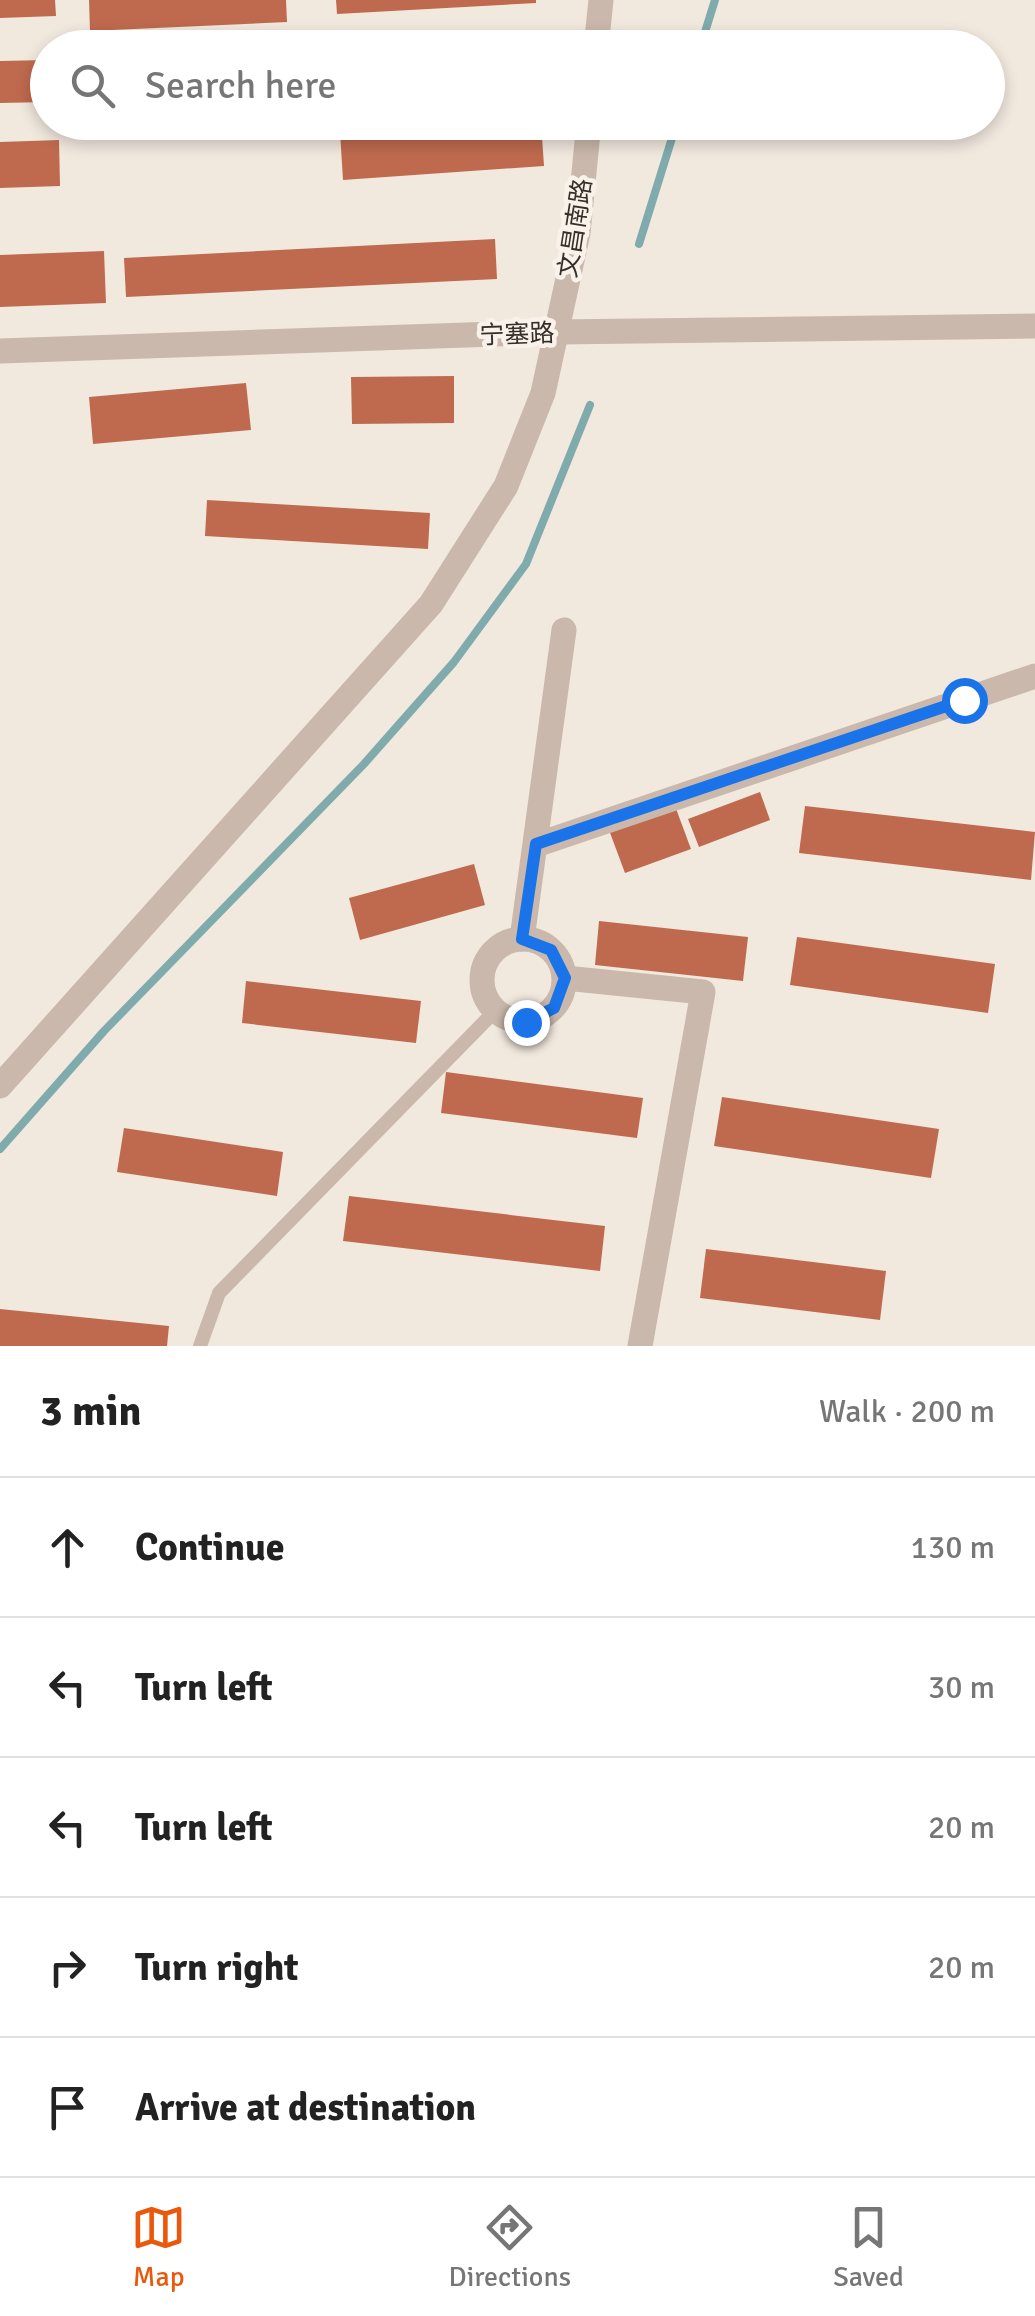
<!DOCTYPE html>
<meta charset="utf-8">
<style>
body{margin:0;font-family:Signika,"Noto Sans SC",sans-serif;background:#f2f2f2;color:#222}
.stop{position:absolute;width:30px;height:30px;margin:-22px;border:8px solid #1a73e8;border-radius:50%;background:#fff}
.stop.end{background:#1a73e8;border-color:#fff;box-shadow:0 2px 10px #0008}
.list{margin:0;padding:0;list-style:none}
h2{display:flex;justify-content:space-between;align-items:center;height:130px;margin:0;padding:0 40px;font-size:42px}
h2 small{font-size:32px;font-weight:400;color:#767676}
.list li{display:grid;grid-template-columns:65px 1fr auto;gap:30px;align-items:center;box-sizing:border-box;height:140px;padding:0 40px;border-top:2px solid #e0e0e0}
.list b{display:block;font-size:38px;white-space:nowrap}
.list em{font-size:32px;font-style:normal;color:#767676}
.icon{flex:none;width:55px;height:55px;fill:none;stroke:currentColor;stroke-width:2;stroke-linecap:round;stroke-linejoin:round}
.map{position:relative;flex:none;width:1035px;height:1346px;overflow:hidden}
.search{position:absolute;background:#fff;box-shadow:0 5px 15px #0003;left:30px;right:30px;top:30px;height:110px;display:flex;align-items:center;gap:25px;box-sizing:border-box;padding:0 35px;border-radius:55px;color:#767676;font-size:38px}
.sheet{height:830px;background:#fff}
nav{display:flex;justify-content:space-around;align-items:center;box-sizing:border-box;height:140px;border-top:2px solid #e0e0e0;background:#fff;font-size:28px;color:#767676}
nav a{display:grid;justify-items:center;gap:5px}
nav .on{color:#ea580c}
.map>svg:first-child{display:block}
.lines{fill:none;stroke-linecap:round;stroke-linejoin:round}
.stream{stroke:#7fabad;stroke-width:8}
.building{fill:#bf6a4e}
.service{stroke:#c9b8ab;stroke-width:14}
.minor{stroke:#c9b8ab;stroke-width:25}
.tertiary{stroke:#c9b8ab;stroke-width:25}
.route{stroke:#1a73e8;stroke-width:12}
.labels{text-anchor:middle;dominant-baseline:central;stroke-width:9;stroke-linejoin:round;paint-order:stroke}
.street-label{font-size:25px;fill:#372e2a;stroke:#f9f2ea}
</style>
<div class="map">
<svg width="1035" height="1346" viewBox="0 0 1035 1346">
<rect width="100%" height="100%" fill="#f1e8de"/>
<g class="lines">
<g class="stream">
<path d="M700 48 715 0"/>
<path d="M639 244 677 122"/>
<path d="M0 1149 104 1031 364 764 454 662 526 564 590 405"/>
</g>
</g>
<g class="building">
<path d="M0 0H55L56 16 0 18Z"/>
<path d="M89 0H286L287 22 90 31Z"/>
<path d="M336 0H536V3L337 14Z"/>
<path d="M542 31 543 48H334V36Z"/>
<path d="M48 60V102L0 103V61Z"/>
<path d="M473 122H541L544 166 343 180 340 132Z"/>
<path d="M59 140 60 186 0 188V142Z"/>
<path d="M495 239 497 279 126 297 124 258Z"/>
<path d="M104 251 106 303 0 307V255Z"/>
<path d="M454 376V423L352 424 351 377Z"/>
<path d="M246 383 251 430 93 444 89 397Z"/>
<path d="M207 500 430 513 428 549 205 536Z"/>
<path d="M760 792 770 820 699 847 688 819Z"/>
<path d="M675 806 691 849 625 873 609 830Z"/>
<path d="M805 806 1035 832 1031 880 799 853Z"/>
<path d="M474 864 485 905 360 940 349 898Z"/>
<path d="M599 921 748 937 743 981 595 965Z"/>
<path d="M797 937 995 964 988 1013 790 985Z"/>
<path d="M246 981 421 1001 416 1043 242 1023Z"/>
<path d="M446 1072 643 1098 637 1138 441 1113Z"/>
<path d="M722 1097 939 1129 931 1178 714 1146Z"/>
<path d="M124 1128 283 1152 277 1196 117 1172Z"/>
<path d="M349 1196 605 1226 600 1271 343 1241Z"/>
<path d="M706 1249 886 1271 880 1320 700 1298Z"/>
<path d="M0 1309 169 1326 167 1346H0Z"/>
</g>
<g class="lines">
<path class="service" d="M200 1346 219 1293 495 1011"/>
<g class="minor">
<path d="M536 845 1035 676"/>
<circle cx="523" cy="980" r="41"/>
<path d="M522 939 564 630"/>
<path d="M565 978 703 992 640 1346"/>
</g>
<g class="tertiary">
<path d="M596 48 601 0"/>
<path d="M0 351 556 332 1035 326"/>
<path d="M0 1086 431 604 506 486 543 393 578 233 589 122"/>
</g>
</g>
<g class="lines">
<path class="route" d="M526 1022 554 1008 565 978 551 950 522 939 536 844 964 700"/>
</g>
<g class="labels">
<g class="street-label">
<text transform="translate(575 228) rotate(-81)">文昌南路</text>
<text transform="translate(517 334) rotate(-2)">宁塞路</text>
</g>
</g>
</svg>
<div class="stop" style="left:964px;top:700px"></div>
<div class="stop end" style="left:526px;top:1022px"></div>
<div class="search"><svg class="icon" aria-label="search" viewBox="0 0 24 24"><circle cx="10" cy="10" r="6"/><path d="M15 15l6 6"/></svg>Search here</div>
</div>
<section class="sheet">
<h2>3 min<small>Walk · 200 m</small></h2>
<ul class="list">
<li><svg class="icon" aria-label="ahead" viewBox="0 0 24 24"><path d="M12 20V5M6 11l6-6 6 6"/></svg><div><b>Continue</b></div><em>130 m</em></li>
<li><svg class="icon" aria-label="left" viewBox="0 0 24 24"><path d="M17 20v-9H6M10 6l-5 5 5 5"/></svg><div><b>Turn left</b></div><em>30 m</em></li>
<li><svg class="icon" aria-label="left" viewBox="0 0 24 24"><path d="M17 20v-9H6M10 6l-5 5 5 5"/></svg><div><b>Turn left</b></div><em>20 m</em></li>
<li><svg class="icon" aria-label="right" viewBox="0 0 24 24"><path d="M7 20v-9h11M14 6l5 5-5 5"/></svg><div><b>Turn right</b></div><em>20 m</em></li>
<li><svg class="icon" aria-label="arrive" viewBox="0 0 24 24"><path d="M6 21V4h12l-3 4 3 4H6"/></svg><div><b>Arrive at destination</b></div></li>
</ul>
</section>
<nav>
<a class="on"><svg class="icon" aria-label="map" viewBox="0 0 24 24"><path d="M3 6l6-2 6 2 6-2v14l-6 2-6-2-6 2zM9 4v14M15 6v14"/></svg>Map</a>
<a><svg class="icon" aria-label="directions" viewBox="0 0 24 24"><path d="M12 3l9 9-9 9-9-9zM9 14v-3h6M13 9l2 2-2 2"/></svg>Directions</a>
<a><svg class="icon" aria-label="saved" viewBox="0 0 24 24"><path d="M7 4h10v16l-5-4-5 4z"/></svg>Saved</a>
</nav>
